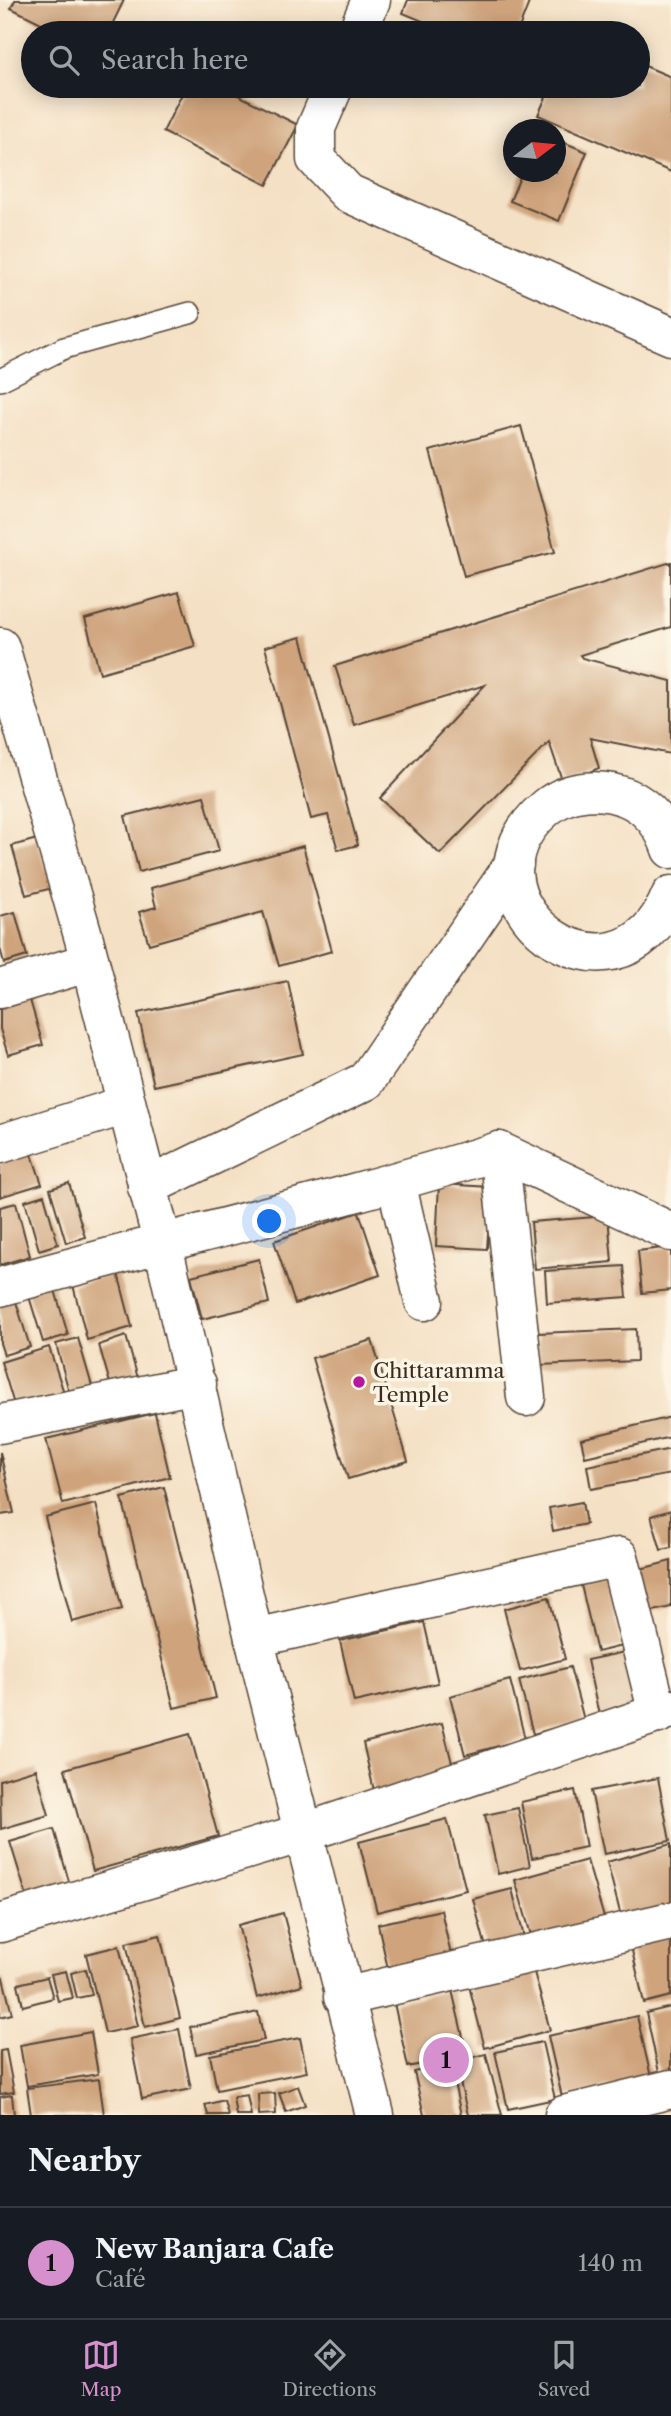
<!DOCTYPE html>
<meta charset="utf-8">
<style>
body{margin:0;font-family:"Libre Caslon Text",serif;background:#242831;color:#f1f3f6}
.compass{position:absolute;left:503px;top:119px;width:63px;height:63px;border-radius:50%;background:#171b24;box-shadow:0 4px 18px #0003;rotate:74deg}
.you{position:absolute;left:270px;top:1222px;width:24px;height:24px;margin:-18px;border:5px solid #fff;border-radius:50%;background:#1a73e8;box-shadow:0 0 0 10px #1a73e833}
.badge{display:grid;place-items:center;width:46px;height:46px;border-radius:50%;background:#d690ce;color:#111;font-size:23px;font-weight:700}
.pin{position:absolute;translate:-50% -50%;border:4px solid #fff;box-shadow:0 2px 7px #0006}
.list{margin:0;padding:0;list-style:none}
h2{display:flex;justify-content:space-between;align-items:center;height:91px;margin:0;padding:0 28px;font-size:30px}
h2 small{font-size:23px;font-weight:400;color:#9ea1a6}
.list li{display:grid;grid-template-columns:46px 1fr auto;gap:21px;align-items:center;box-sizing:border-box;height:112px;padding:0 28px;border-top:2px solid #363941}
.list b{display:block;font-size:26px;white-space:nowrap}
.list p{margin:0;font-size:23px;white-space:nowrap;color:#9ea1a6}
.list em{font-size:23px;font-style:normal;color:#9ea1a6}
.icon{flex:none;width:38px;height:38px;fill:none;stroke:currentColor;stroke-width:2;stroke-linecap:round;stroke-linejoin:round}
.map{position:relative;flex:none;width:671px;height:2115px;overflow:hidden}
.search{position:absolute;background:#171b24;box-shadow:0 4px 18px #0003;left:21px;right:21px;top:21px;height:77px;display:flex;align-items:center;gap:18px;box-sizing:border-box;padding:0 24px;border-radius:38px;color:#9ea1a6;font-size:26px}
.sheet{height:203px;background:#171b24}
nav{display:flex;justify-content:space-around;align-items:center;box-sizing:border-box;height:98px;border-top:2px solid #363941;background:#171b24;font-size:19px;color:#9ea1a6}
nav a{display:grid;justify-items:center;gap:4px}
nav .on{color:#d690ce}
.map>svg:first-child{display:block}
.building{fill:#cfa47d}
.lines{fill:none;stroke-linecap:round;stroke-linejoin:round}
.service-casing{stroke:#574537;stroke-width:24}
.minor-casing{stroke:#574537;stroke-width:41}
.tertiary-casing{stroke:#574537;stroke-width:41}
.service{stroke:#fff;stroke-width:21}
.minor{stroke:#fff;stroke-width:38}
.tertiary{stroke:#fff;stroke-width:38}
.poi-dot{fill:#b5179e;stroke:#fcf5e5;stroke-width:2.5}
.labels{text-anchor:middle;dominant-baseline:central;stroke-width:7;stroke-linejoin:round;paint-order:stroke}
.poi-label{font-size:21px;fill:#3b2a1e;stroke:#fcf5e5;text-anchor:start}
</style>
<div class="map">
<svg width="671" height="2115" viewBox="0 0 671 2115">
<rect width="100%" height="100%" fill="#fcf5e5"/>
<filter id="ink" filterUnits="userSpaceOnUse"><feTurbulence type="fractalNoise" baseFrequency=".0143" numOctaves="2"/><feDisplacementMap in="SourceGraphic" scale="14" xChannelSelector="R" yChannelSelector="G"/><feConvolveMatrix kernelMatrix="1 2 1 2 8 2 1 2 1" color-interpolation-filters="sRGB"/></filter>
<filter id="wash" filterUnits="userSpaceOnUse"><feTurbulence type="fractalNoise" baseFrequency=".00686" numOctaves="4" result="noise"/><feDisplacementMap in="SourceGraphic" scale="28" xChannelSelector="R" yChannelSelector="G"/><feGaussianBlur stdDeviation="1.57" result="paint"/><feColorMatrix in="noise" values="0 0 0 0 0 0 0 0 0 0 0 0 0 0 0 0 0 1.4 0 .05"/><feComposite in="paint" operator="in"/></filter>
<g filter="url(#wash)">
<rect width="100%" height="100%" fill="#f4e0c4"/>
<g id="blocks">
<g class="building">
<path d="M15 0H124L108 33H75L52 21 49 27 11 8Z"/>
<path d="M408 0H530L517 33H452L403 13Z"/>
<path d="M638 63 671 77V172L538 115 551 86H638Z"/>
<path d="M186 86H220L298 125 267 185 163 132Z"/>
<path d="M556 139 587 152 559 221 510 201 522 172H556Z"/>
<path d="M521 426 555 552 464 576 430 451Z"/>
<path d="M671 562V627L580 655 582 658 671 681V754L590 738 599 768 563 783 549 742 440 854 380 798 485 685 354 725 335 666Z"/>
<path d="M179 592 195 646 100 673 85 619Z"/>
<path d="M301 637 358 845 338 850 328 815 311 819 265 647Z"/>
<path d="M204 796 219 851 139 872 125 816Z"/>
<path d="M37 839 52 888 26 895 12 846Z"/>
<path d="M303 846 332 951 279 966 263 912 149 944 139 912 156 907 151 888Z"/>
<path d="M15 912 27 956 4 963 0 948V916Z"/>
<path d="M288 981 303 1054 154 1086 138 1013Z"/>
<path d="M28 993 43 1045 8 1055 0 1029V1001Z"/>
<path d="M26 1137 42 1184 0 1197V1146Z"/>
<path d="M69 1183 85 1237 66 1243 50 1189Z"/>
<path d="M439 1184 491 1187 487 1249 436 1246Z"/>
<path d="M44 1195 58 1244 39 1250 25 1201Z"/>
<path d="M16 1203 30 1256 0 1265V1207Z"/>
<path d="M359 1212 380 1275 295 1304 274 1241Z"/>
<path d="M608 1216 612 1262 535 1269 531 1222Z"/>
<path d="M671 1247V1290L642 1293 638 1251Z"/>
<path d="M259 1259 269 1303 202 1319 191 1276Z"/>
<path d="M624 1266 627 1297 547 1303 545 1271Z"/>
<path d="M118 1273 132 1327 87 1340 73 1285Z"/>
<path d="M53 1283 68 1335 43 1342 27 1290Z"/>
<path d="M13 1292 30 1347 4 1355 0 1343V1295Z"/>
<path d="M636 1329 637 1361 539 1365 538 1333Z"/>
<path d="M126 1336 139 1382 112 1390 99 1345Z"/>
<path d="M78 1338 94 1393 71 1399 56 1344Z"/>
<path d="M372 1340 408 1461 348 1479 312 1358Z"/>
<path d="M49 1347 65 1396 16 1411 1 1362Z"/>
<path d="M155 1413 170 1477 63 1504 46 1439Z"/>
<path d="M671 1417V1437L585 1457 581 1439Z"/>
<path d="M671 1449V1474L591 1489 587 1466Z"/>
<path d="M0 1452 14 1513 0 1515Z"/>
<path d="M164 1487 216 1698 174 1708 122 1498Z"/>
<path d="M582 1502 586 1524 553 1531 549 1508Z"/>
<path d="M96 1504 122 1609 72 1622 45 1517Z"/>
<path d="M671 1510V1548L661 1550 651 1516Z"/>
<path d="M671 1561V1607L640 1614 629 1572Z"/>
<path d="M605 1578 622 1646 597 1652 581 1585Z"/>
<path d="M549 1597 565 1659 520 1671 504 1609Z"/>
<path d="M424 1622 438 1683 354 1702 340 1641Z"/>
<path d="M639 1649 652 1709 600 1720 587 1660Z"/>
<path d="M570 1667 584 1720 533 1734 519 1680Z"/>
<path d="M510 1680 525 1739 465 1755 450 1696Z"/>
<path d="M442 1723 455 1775 375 1795 363 1743Z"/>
<path d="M190 1734 218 1836 93 1871 65 1769Z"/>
<path d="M36 1769 49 1815 1 1829 0 1780Z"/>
<path d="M658 1778 670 1841 604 1854 591 1791Z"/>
<path d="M575 1790 586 1847 532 1858 521 1802Z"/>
<path d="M518 1808 530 1866 498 1874 485 1815Z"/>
<path d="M447 1819 466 1890 377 1912 359 1842Z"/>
<path d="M54 1829 70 1885 27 1897 10 1842Z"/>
<path d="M671 1844V1907L622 1920 607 1862Z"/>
<path d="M587 1860 605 1921 533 1942 515 1880Z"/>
<path d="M512 1889 525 1941 487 1951 473 1899Z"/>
<path d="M441 1910 451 1955 388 1969 378 1924Z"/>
<path d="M283 1913 302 1985 257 1998 238 1925Z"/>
<path d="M160 1935 180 2018 145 2027 126 1943Z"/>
<path d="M671 1936V1996L644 2003 631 1946Z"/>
<path d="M119 1946 138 2026 105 2033 86 1954Z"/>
<path d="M532 1965 550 2030 485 2048 468 1982Z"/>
<path d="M86 1969 92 1995 77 1998 71 1973Z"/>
<path d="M66 1971 73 1998 58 2001 51 1974Z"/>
<path d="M47 1977 53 1998 23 2006 18 1984Z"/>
<path d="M3 1978 12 2014 0 2017V1979Z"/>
<path d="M452 1990 467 2054 408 2067 394 2003Z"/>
<path d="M671 2007V2075L660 2077 646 2013Z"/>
<path d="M258 2012 264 2040 196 2054 190 2027Z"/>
<path d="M637 2016 651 2077 562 2097 548 2036Z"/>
<path d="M179 2029 191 2089 142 2099 130 2039Z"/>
<path d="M91 2032 98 2074 27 2086 20 2045Z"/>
<path d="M300 2038 307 2072 217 2090 210 2055Z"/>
<path d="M542 2042 555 2099 508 2109 495 2052Z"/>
<path d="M6 2050 14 2092 0 2094V2051Z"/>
<path d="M486 2054 502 2115H468L455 2062Z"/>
<path d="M450 2064 461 2115H424L414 2072Z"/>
<path d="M99 2079 104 2115H31L27 2088Z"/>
<path d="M298 2086 305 2105 286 2112 279 2093Z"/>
<path d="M275 2093 276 2114 259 2115 258 2094Z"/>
<path d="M12 2095 14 2115H0V2097Z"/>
<path d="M247 2095 251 2115H236L233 2097Z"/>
<path d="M224 2100 228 2115H208L205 2105Z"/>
</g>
</g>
</g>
<g filter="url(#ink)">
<use href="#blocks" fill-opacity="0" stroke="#574537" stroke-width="2"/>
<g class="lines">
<defs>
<path id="service" d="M0 380 64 348 190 313"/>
<g id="minor">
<path d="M357 33 371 0"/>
<path d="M334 86 316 128V159L348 193 671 336"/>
<path d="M671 849C664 827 649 807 628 798 602 787 569 789 547 807 440 896 616 1030 671 895"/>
<path d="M0 989 90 962"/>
<path d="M0 1144 126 1105"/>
<path d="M499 1151 526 1397"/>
<path d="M396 1182 424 1301"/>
<path d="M147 1187 366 1081 514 864"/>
<path d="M0 1287C166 1240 334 1202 499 1151L671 1232"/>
<path d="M0 1424 197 1384"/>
<path d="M254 1638 619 1557 658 1714"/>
<path d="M0 1923 303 1833 671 1709"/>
<path d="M343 1997 671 1921"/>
<path d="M564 2115 671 2089"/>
</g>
<path id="tertiary" d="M0 647 84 939 162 1241 254 1638 375 2115"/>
</defs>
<use href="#service" class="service-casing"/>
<use href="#minor" class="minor-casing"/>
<use href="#tertiary" class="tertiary-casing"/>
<use href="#service" class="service"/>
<use href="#minor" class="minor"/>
<use href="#tertiary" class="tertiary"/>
</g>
</g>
<circle class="poi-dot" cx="359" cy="1382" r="7"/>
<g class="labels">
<g class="poi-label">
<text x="373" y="1370">Chittaramma<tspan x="373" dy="24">Temple</tspan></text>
</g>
</g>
</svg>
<svg class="compass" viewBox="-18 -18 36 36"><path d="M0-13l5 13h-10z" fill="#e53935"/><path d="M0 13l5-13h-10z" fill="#9ea1a6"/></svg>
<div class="you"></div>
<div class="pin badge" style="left:446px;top:2060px">1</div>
<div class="search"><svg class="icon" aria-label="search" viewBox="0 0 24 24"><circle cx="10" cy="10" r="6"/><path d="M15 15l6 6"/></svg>Search here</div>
</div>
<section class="sheet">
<h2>Nearby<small></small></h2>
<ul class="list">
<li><span class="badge">1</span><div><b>New Banjara Cafe</b><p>Café</p></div><em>140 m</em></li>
</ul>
</section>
<nav>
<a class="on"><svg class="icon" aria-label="map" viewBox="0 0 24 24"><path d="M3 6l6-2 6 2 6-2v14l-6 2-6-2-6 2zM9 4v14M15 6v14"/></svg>Map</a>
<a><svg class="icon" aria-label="directions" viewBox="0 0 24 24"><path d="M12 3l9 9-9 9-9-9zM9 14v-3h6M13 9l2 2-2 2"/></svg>Directions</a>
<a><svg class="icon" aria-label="saved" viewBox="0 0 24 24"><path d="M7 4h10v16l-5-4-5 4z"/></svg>Saved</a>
</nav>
